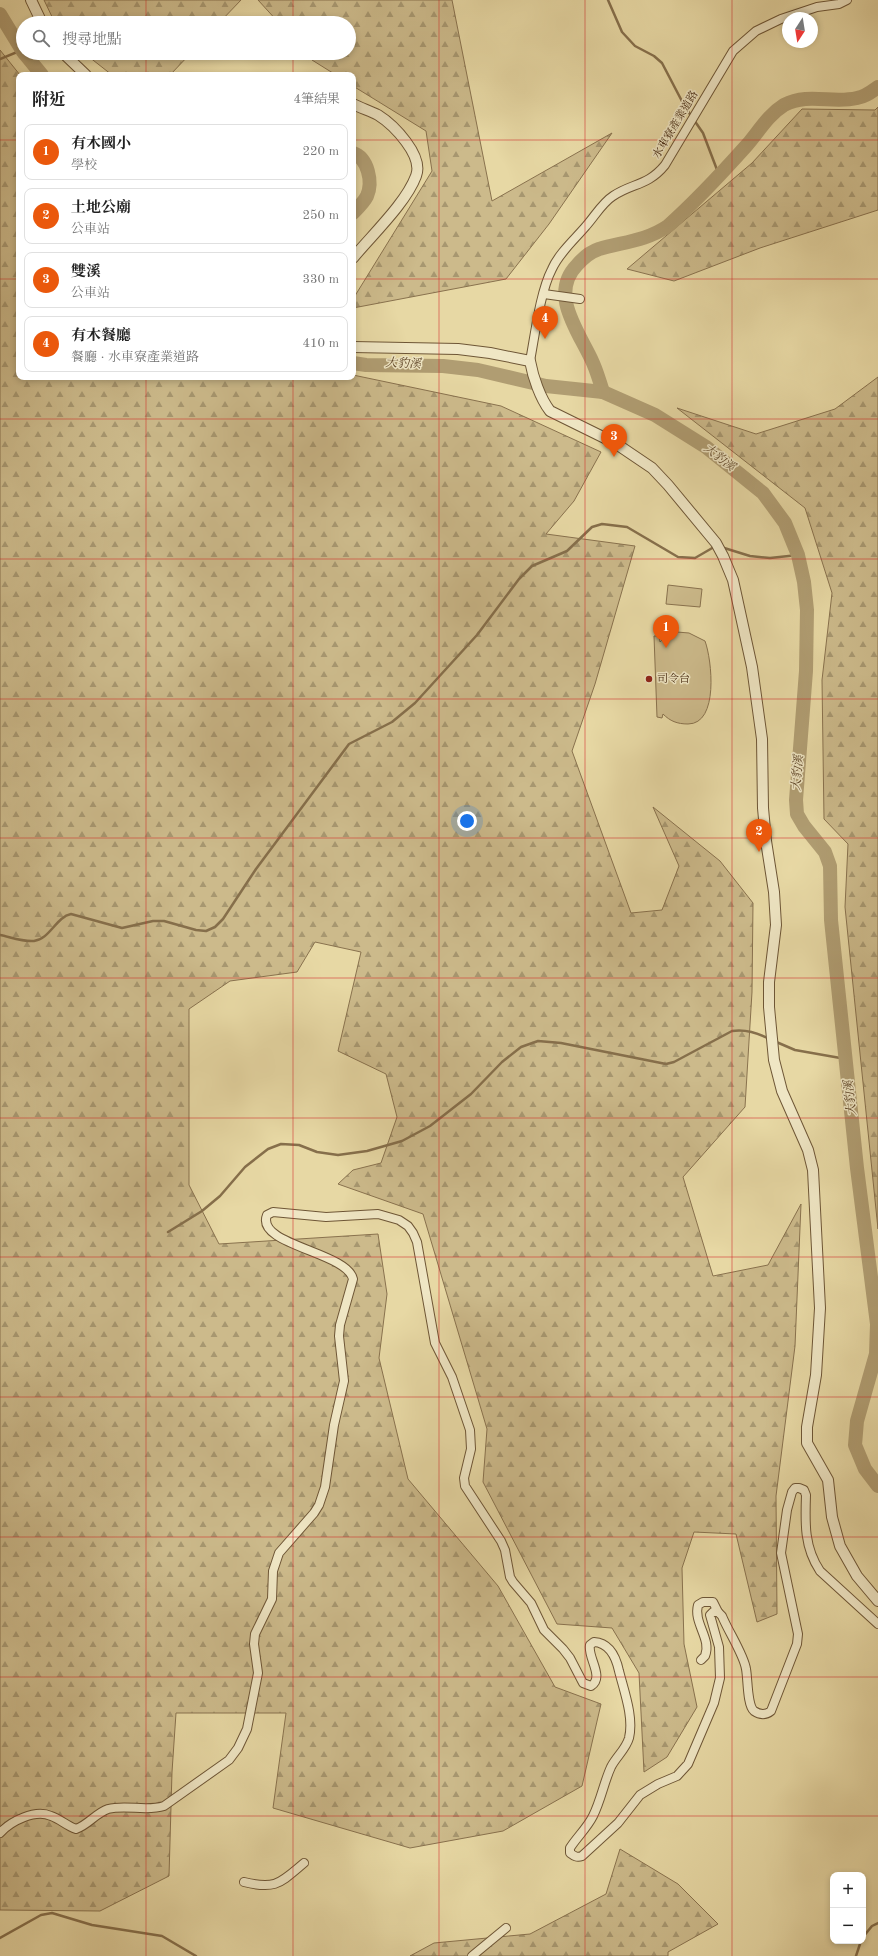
<!DOCTYPE html>
<html lang="zh-TW">
<meta charset="utf-8">
<style>
body{margin:0;font-family:"Old Standard TT","Noto Serif TC",serif;background:#f6f6f6;color:#222}
.controls{position:absolute;right:12px;bottom:12px;display:grid;overflow:hidden;border-radius:8px;box-shadow:0 2px 6px #0003}
.controls button{width:36px;height:36px;display:grid;place-items:center;padding:0;border:0;border-bottom:1px solid #e0e0e0;background:#fff;color:#222;font:20px sans-serif}
.compass{position:absolute;left:782px;top:12px;width:36px;height:36px;border-radius:50%;background:#fff;box-shadow:0 2px 6px #0003;rotate:192deg}
.you{position:absolute;left:467px;top:821px;width:14px;height:14px;margin:-10px;border:3px solid #fff;border-radius:50%;background:#1a73e8;box-shadow:0 0 0 6px #1a73e833}
.badge{display:grid;place-items:center;width:26px;height:26px;border-radius:50%;background:#ea580c;color:#fff;font-size:13px;font-weight:700}
.pin{position:absolute;translate:-50% -33px;filter:drop-shadow(0 1px 2px #0008)}
.pin::after{content:'';position:absolute;top:21px;width:14px;height:12px;background:inherit;clip-path:polygon(0 0,100% 0,50% 100%)}
.list{margin:0;padding:0;list-style:none}
h2{display:flex;justify-content:space-between;align-items:center;height:52px;margin:0;padding:0 16px;font-size:17px}
h2 small{font-size:13px;font-weight:400;color:#767676}
.list li{display:grid;grid-template-columns:26px 1fr auto;gap:12px;align-items:center;box-sizing:border-box;height:56px;margin:0 8px 8px;padding:0 8px;border:1px solid #e0e0e0;border-radius:8px}
.list b{display:block;font-size:15px;white-space:nowrap}
.list p{margin:0;font-size:13px;white-space:nowrap;color:#767676}
.list em{font-size:13px;font-style:normal;color:#767676}
.icon{flex:none;width:22px;height:22px;fill:none;stroke:currentColor;stroke-width:2;stroke-linecap:round;stroke-linejoin:round}
.map{position:relative;flex:none;width:878px;height:1956px;overflow:hidden}
.search{position:absolute;background:#fff;box-shadow:0 2px 6px #0003;left:16px;top:16px;width:340px;height:44px;display:flex;align-items:center;gap:10px;box-sizing:border-box;padding:0 14px;border-radius:22px;color:#767676;font-size:15px}
.panel{position:absolute;background:#fff;box-shadow:0 2px 6px #0003;left:16px;top:72px;width:340px;height:308px;border-radius:8px}
.map>svg:first-child{display:block}
.grass{fill:#ccba8b;stroke:#89724e}
.forest{fill:url(#forest-firs);stroke:#89724e}
.lines{fill:none;stroke-linecap:round;stroke-linejoin:round}
.stream{stroke:#866f4b;stroke-width:2.5}
.river{stroke:#b09d72;stroke-width:14}
.minor-casing{stroke:#6e5636;stroke-width:10}
.tertiary-casing{stroke:#6e5636;stroke-width:12}
.minor{stroke:#efe6c4;stroke-width:8}
.tertiary{stroke:#efe6c4;stroke-width:10}
.grid{fill:none;stroke:#d62828;stroke-width:1;stroke-opacity:0.55}
.poi-dot{fill:#8f2418;stroke:#efe6c4;stroke-width:1.5}
.labels{text-anchor:middle;dominant-baseline:central;stroke-width:3;stroke-linejoin:round;paint-order:stroke}
.street-label{font-size:11px;fill:#462a11;stroke:#efe6c4}
.poi-label{font-size:11px;fill:#462a11;stroke:#efe6c4;text-anchor:start}
.water-label{font-size:12px;font-style:italic;fill:#604729;stroke:#efe6c4}
</style>
<div class="map">
<svg width="878" height="1956" viewBox="0 0 878 1956">
<defs>
<pattern id="forest-firs" width="22" height="20" patternUnits="userSpaceOnUse"><rect width="22" height="20" fill="#ccba8b"/><path d="M5 1l3.5 6h-7zM16 11l3.5 6h-7z" fill="#a79770"/></pattern>
</defs>
<rect width="100%" height="100%" fill="#e7d8a4"/>
<filter id="stains"><feTurbulence type="fractalNoise" baseFrequency=".005" numOctaves="4"/><feColorMatrix values="0 0 0 0 .2 0 0 0 0 .09 0 0 0 0 .02 0 0 0 .5 -.17"/></filter>
<radialGradient id="worn" r=".72"><stop offset=".6" stop-color="#630" stop-opacity="0"/><stop offset="1" stop-color="#630" stop-opacity=".3"/></radialGradient>
<g class="grass">
<path d="M668 585 702 589 700 607 666 604Z"/>
<path d="M677 632 689 633 705 641C712 660 719 724 688 724 677 724 670 721 663 714L662 718 657 717 654 636H659L660 642 668 634Z"/>
</g>
<g class="forest">
<path d="M44 0H241L219 23H55Z"/>
<path d="M258 0H452L492 201 612 133 549 224 506 279 353 308V299L432 171 426 131 353 86V75H336L312 60 306 53H349V23H279Z"/>
<path d="M0 50 20 75 19 377H353V375L501 406 601 452 574 501 546 534 635 546 595 684 572 751 631 913 662 910 679 866 653 807 720 861 753 903 752 992 745 1107 683 1177 713 1276 768 1265 801 1204 795 1346 776 1496 777 1614 757 1622 736 1534 694 1532 682 1568 684 1644 697 1707 667 1757 644 1772 639 1673 612 1628 557 1624 483 1482 487 1429 423 1214 338 1184 353 1170 381 1163 397 1117 386 1074 338 1051 361 952 315 942 297 972 230 981 189 1009V1185L219 1244 378 1234 387 1294 379 1358 408 1479 498 1586 555 1687 601 1704 582 1786 503 1831 410 1848 273 1808 286 1713H176L172 1772 169 1876 100 1911 0 1910Z"/>
<path d="M84 53H191L170 75H112Z"/>
<path d="M878 107V210L760 248 674 281 627 269 752 163 802 109 875 110Z"/>
<path d="M878 377V1229L845 907 848 844 824 819 822 680 832 593 805 508 677 408 756 434 835 409Z"/>
<path d="M620 1849 678 1884 718 1924 668 1952V1956H410L434 1943 530 1934 606 1894Z"/>
</g>
<g class="lines">
<g class="stream">
<path d="M608 0 622 32 635 46 654 56 662 63 685 107 703 133 719 175"/>
<path d="M0 59 22 50"/>
<path d="M721 547 750 556 770 558 798 555"/>
<path d="M0 935C10 937 23 942 34 941 50 939 56 917 71 914L122 928 153 921H164L196 930 206 931 215 927 223 919 256 869 349 744 392 722 415 703 477 635 519 579 532 566 567 551 592 527 602 524 627 527 678 557 695 558 714 547"/>
<path d="M774 1041 795 1050 846 1059"/>
<path d="M168 1232 202 1211 220 1196 245 1167 268 1149 281 1144 299 1145 317 1152 338 1155 367 1151 402 1141 430 1126 471 1094 502 1062 521 1047 538 1041 561 1043 666 1064 674 1062 732 1031C746 1029 757 1033 770 1039"/>
<path d="M863 1937 872 1926 878 1923"/>
<path d="M0 1938 41 1915 52 1913 92 1925 162 1936 196 1956"/>
<path d="M856 1956 861 1941"/>
</g>
<g class="river">
<path d="M0 14 23 52"/>
<path d="M24 53 42 75"/>
<path d="M353 153C368 158 373 182 367 196 364 202 358 208 353 213"/>
<path d="M353 363 366 365 443 366 478 370 546 386 603 392 655 415 706 447 763 493 785 523 798 555 804 582 807 610 806 671 796 800 797 814 804 826 825 852 830 866 831 920 857 1168 877 1324 876 1354 857 1421 855 1445 865 1469 878 1486"/>
<path d="M603 392C600 382 597 372 593 363 580 333 548 295 577 265 583 258 590 252 599 249 623 242 646 241 668 226 696 201 722 173 747 145 759 131 768 115 784 105 809 92 832 104 857 98 865 97 871 92 878 87"/>
</g>
<defs>
<g id="minor">
<path d="M544 294 580 299"/>
<path d="M530 361C535 335 540 292 552 269 559 253 575 239 586 226 595 216 602 203 613 196 632 183 648 186 665 165L733 51 756 31 781 19 817 7 839 4 847 0"/>
<path d="M701 1660 705 1656C712 1639 693 1623 698 1605L703 1602H713L718 1612"/>
<path d="M0 1833C11 1821 35 1809 51 1816 60 1819 67 1826 76 1829 88 1825 96 1813 108 1809 127 1804 145 1812 164 1806L229 1760 238 1748 247 1729 258 1673 254 1644 255 1634 272 1599 273 1571 279 1553 314 1513 319 1505 325 1487 334 1425 344 1381 339 1336 340 1325 353 1279C347 1252 255 1245 267 1215L273 1212 326 1217 378 1214 399 1220 408 1226 413 1233 417 1242 435 1343 452 1377 470 1430 471 1449 464 1478 465 1486 501 1541 505 1550 510 1577 513 1582 531 1603 544 1630 563 1649 570 1658 583 1683 591 1686C605 1677 587 1657 590 1645L594 1642C610 1643 616 1657 619 1671 624 1691 634 1717 629 1738 626 1749 616 1757 611 1767 604 1782 601 1800 593 1816 587 1828 577 1837 570 1848V1853C574 1856 577 1858 582 1856L618 1823 640 1795 658 1784 677 1776 688 1764 714 1703 720 1678 719 1647 710 1615 713 1612H718L722 1616C728 1631 744 1655 746 1669 748 1679 747 1705 754 1711 760 1715 766 1715 771 1711L797 1644 798 1634 781 1553 787 1510 792 1492 795 1488H799L804 1490 806 1495C805 1523 804 1547 820 1571L878 1624"/>
<path d="M244 1882C276 1890 280 1883 304 1863"/>
<path d="M472 1956 506 1928"/>
</g>
<g id="tertiary">
<path d="M31 0 42 23"/>
<path d="M63 53 86 75"/>
<path d="M353 104C361 108 370 111 378 115 394 125 424 156 416 176 406 203 372 235 353 258"/>
<path d="M353 347 458 349 490 353 530 361C533 377 540 398 550 411L615 443 652 468 668 485 716 543 723 556 733 580 752 667 762 739 763 808 766 841 774 892 776 925 769 982V1007L774 1060 782 1091 808 1150 813 1170 820 1308 816 1375 807 1427V1443L828 1480 832 1517 840 1546 857 1576 878 1601"/>
</g>
</defs>
<use href="#minor" class="minor-casing"/>
<use href="#tertiary" class="tertiary-casing"/>
<use href="#minor" class="minor"/>
<use href="#tertiary" class="tertiary"/>
</g>
<path class="grid" d="M146 0V23M293 0V23M439 0V1956M585 0V1956M732 0V1956M146 53V75M293 53V75M0 140H19M353 140H878M0 279H19M353 279H878M146 377V1956M293 377V1956M0 419H878M0 559H878M0 699H878M0 838H878M0 978H878M0 1118H878M0 1257H878M0 1397H878M0 1537H878M0 1677H878M0 1816H878"/>
<circle class="poi-dot" cx="649" cy="679" r="4"/>
<g class="labels">
<g class="street-label">
<text transform="translate(676 125) rotate(-59)">水車寮產業道路</text>
</g>
<g class="poi-label">
<text x="657" y="679">司令台</text>
</g>
<g class="water-label">
<text transform="translate(403 364) rotate(2)">大豹溪</text>
<text transform="translate(719 458) rotate(38)">大豹溪</text>
<text transform="translate(798 773) rotate(-85)">大豹溪</text>
<text transform="translate(851 1098) rotate(-96)">大豹溪</text>
</g>
</g>
<rect width="100%" height="100%" filter="url(#stains)"/>
<rect width="100%" height="100%" fill="url(#worn)"/>
</svg>
<div class="controls">
<button>+</button>
<button>−</button>
</div>
<svg class="compass" viewBox="-18 -18 36 36"><path d="M0-13l5 13h-10z" fill="#e53935"/><path d="M0 13l5-13h-10z" fill="#767676"/></svg>
<div class="you"></div>
<div class="pin badge" style="left:666px;top:648px">1</div>
<div class="pin badge" style="left:759px;top:852px">2</div>
<div class="pin badge" style="left:614px;top:457px">3</div>
<div class="pin badge" style="left:545px;top:339px">4</div>
<div class="search"><svg class="icon" aria-label="search" viewBox="0 0 24 24"><circle cx="10" cy="10" r="6"/><path d="M15 15l6 6"/></svg>搜尋地點</div>
<section class="panel">
<h2>附近<small>4筆結果</small></h2>
<ul class="list">
<li><span class="badge">1</span><div><b>有木國小</b><p>學校</p></div><em>220 m</em></li>
<li><span class="badge">2</span><div><b>土地公廟</b><p>公車站</p></div><em>250 m</em></li>
<li><span class="badge">3</span><div><b>雙溪</b><p>公車站</p></div><em>330 m</em></li>
<li><span class="badge">4</span><div><b>有木餐廳</b><p>餐廳 · 水車寮產業道路</p></div><em>410 m</em></li>
</ul>
</section>
</div>
